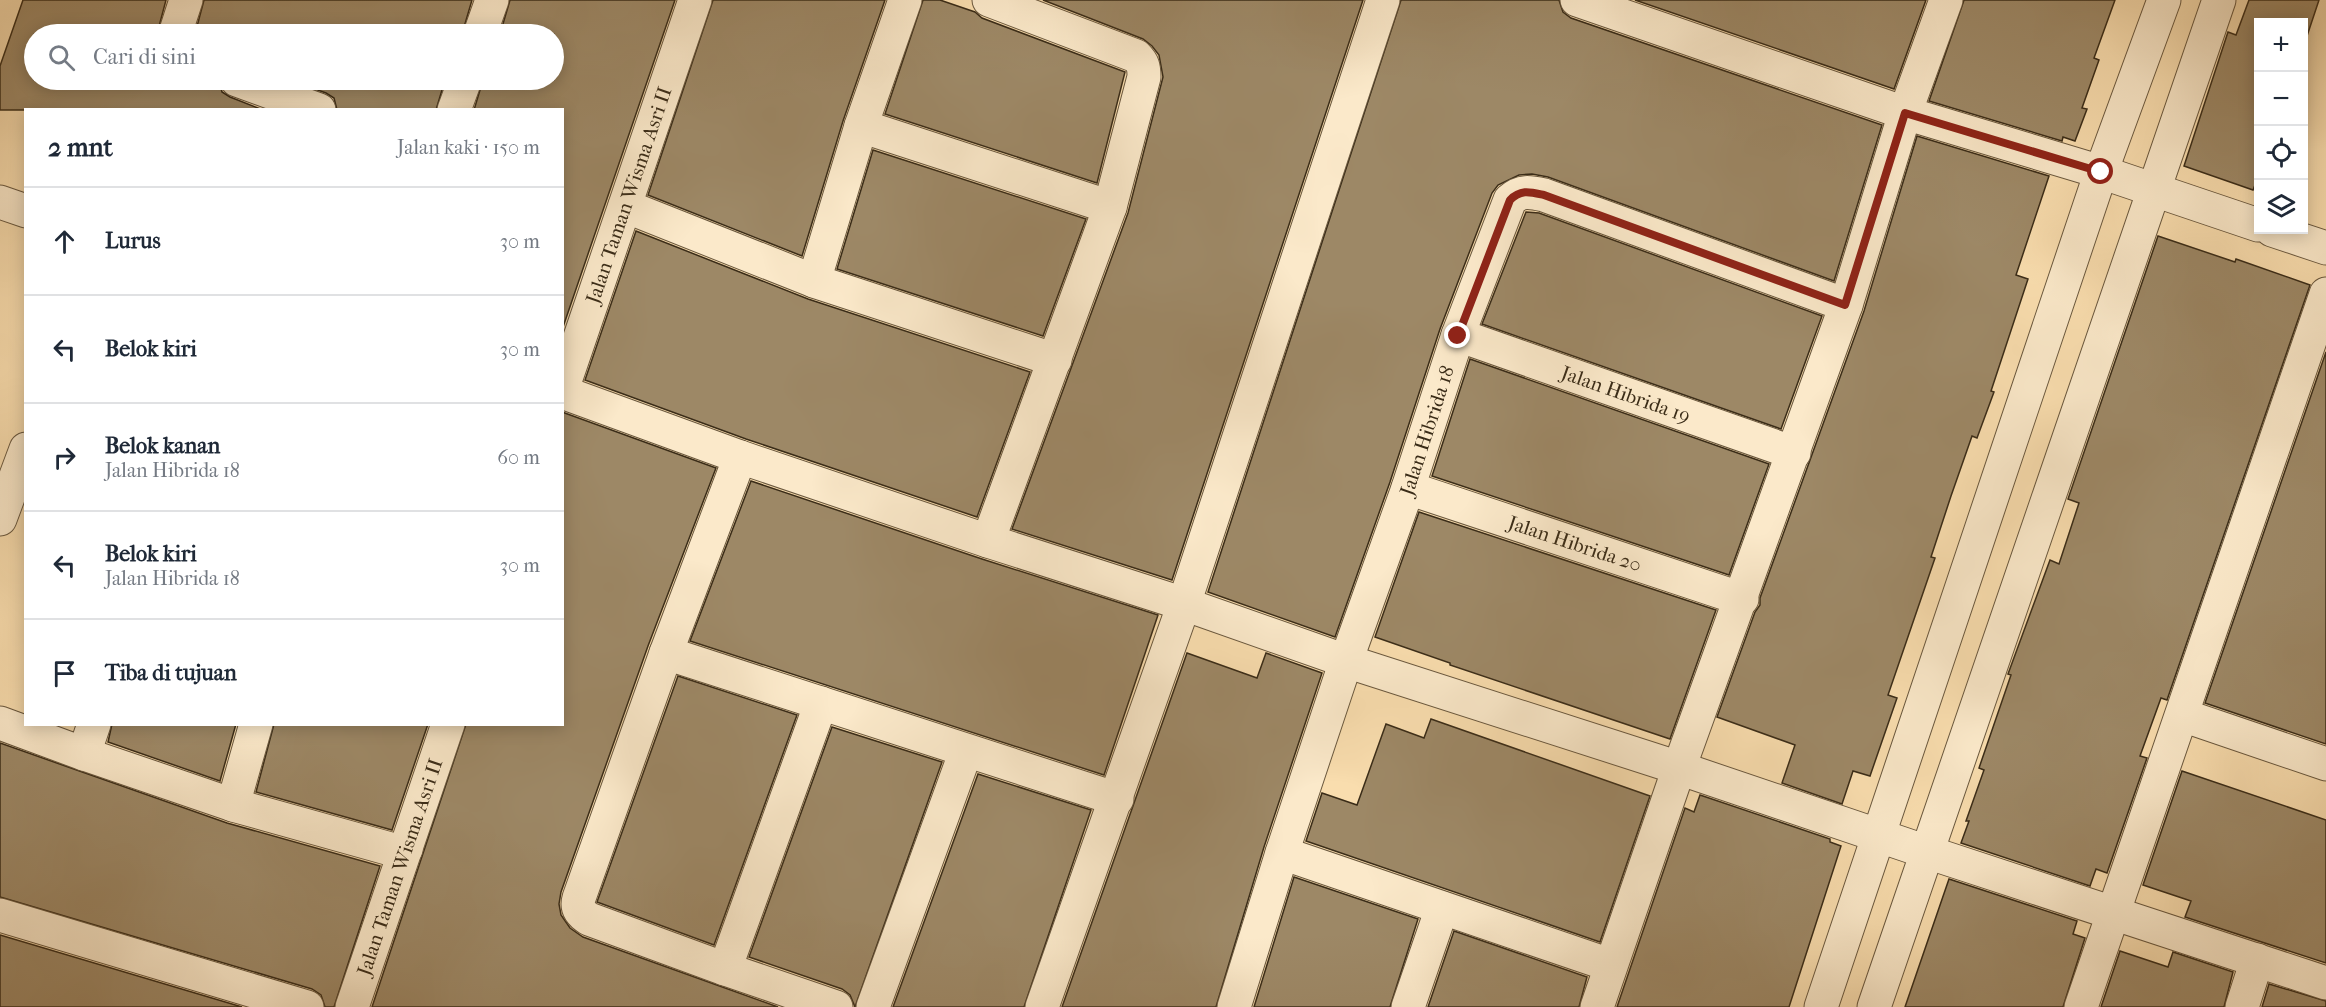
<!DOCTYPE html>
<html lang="id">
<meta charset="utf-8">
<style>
body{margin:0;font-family:"IM FELL French Canon",serif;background:#f6f6f7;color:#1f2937}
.controls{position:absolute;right:18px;top:18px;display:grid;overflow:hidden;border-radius:0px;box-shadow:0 3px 15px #0003}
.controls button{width:54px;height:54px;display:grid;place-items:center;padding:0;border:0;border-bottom:2px solid #e0e1e3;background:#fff;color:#1f2937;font:30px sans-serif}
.stop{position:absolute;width:18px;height:18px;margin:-14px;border:4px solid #8f2418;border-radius:50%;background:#fff}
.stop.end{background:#8f2418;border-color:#fff;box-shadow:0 2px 6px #0008}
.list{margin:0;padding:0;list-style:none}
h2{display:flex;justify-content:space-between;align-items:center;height:78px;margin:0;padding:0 24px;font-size:26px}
h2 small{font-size:20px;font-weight:400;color:#747a83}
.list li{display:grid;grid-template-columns:39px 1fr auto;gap:18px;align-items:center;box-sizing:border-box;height:108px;padding:0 24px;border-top:2px solid #e0e1e3}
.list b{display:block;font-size:22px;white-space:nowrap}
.list p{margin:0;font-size:20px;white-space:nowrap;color:#747a83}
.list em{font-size:20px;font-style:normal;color:#747a83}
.icon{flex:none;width:33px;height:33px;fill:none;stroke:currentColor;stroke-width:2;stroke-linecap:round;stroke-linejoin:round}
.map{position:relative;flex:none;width:2326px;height:1007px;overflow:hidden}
.search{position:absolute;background:#fff;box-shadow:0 3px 15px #0003;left:24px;top:24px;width:540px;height:66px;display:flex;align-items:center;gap:15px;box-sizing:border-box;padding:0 21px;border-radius:33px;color:#747a83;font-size:22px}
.panel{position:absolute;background:#fff;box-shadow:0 3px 15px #0003;left:24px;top:108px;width:540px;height:618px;border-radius:0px}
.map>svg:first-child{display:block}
.building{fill:#9d8866;stroke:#3a2c18;stroke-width:1.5}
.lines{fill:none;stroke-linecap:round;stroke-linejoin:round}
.minor-casing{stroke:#6a583e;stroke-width:35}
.minor{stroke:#fbe9ca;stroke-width:33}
.route{stroke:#8f2418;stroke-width:8}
.labels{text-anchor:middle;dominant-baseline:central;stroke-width:6;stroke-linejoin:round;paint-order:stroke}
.street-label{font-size:20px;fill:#3a2c18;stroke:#fbe9ca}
</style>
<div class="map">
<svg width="2326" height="1007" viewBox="0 0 2326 1007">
<rect width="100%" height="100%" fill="#f9ddae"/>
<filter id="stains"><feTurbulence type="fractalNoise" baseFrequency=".00333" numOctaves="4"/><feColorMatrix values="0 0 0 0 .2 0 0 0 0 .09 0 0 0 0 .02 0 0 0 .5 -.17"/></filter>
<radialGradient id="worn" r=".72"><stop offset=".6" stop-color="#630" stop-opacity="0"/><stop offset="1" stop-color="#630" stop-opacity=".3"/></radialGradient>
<g class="building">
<path d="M23 0H166L157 34H34V80H219L222 92 230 97 263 110H0V66Z"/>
<path d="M204 0H472L462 34H195Z"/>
<path d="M510 0H675L562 330V110H474L483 80H554V34H500Z"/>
<path d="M713 0H885L843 121 802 256 648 195Z"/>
<path d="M923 0H940L975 12 982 18 1125 72 1097 183 885 114Z"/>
<path d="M1043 0H1363L1172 580 1012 529 1128 213 1163 77 1159 55 1152 46 1143 39Z"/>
<path d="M1401 0H1559L1563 12 1571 18 1882 125 1834 281 1548 177 1532 174 1519 175 1498 185 1492 193 1440 329 1390 482 1335 637 1208 592Z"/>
<path d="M1635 0H1926L1894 89Z"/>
<path d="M1964 0H2115L2094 58 2099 60 2082 108 2087 109 2075 141 2063 137 2062 141 1929 101Z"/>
<path d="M2249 0H2319L2304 45V22H2259V175L2253 190 2184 166 2228 32 2236 35Z"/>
<path d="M290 80H445L436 110H337L334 98 326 93Z"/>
<path d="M1917 136 2049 176 2016 275 2028 279 1991 391 1994 392 1977 438 1972 436 1951 496 1931 557 1935 558 1888 695 1897 698 1870 776 1853 771 1842 804 1782 783 1795 745 1717 717 1755 612 1760 605V598L1864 311Z"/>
<path d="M873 150 1086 219 1043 336 837 269Z"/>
<path d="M1526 212 1539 213 1822 316 1781 429 1482 324Z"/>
<path d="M636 231 808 299 1030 372 977 517 746 439 585 380Z"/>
<path d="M2158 236 2235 262 2236 259 2310 285 2167 700 2161 698 2140 756 2147 758 2107 873 2096 869 2090 886 1961 843 1969 821H1966L1984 770 1979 768 2011 675 2008 674 2050 560 2059 564 2079 503 2068 499Z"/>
<path d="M2326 352V744L2205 703Z"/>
<path d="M1470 359 1769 464 1729 575 1432 476Z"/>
<path d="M562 412 716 468 648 646 561 892 559 904 561 915 570 928 583 937 778 1007H372L466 724H562Z"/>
<path d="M751 481 982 559 1158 615 1104 775 690 641Z"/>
<path d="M1419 512 1716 610 1670 739 1450 665V663L1375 637Z"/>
<path d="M1187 653 1257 678 1266 653 1322 673 1264 847 1216 1007H1062Z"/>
<path d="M678 676 797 715 714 945 597 902Z"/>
<path d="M1431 719 1650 796 1600 942 1306 841 1322 793 1357 805 1386 724 1424 738Z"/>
<path d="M112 724H236L220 781 108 742Z"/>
<path d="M274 724H428L392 830 256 792Z"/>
<path d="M832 727 942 762 855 1007 850 995 842 989 749 957Z"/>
<path d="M0 743 227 823 380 866 334 1007H325L321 995 312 989 0 897Z"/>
<path d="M2182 771 2326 820V963L2185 917 2191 901 2143 885Z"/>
<path d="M978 774 1091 810 1024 1007H893Z"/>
<path d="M1700 795 1830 839V842L1841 846 1789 1007H1617L1685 808 1694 812Z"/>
<path d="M1294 877 1418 919 1390 1007H1254Z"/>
<path d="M1949 879 2077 921 2073 934 2085 938 2063 1007H1905Z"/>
<path d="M1454 931 1587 977 1579 1007H1428Z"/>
<path d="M0 935 242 1007H0Z"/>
<path d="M2120 951 2168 967 2173 952 2233 972 2224 1007H2101Z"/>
<path d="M2269 984 2326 1001V1007H2262Z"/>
</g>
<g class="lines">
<defs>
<g id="minor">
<path d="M1577 0 1905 113 2101 172 2258 225"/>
<path d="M175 34 186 0"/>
<path d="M480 34 492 0"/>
<path d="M237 80 319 110"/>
<path d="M454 110 465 80"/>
<path d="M861 126 1110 207"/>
<path d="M0 202 26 211"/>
<path d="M625 206 814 281 1055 360"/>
<path d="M2272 230 2326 248"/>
<path d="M814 281 861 126 905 0"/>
<path id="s1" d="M1458 335 1794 453"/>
<path id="s2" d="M562 390 695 0"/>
<path d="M562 392 740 457 988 541 1184 604 1346 661 1679 768 1927 852 2326 983"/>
<path d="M740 457 666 653 579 898C576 908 581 914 589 919L725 969 836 1007"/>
<path id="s3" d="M1408 488 1742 599"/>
<path d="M0 519 26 449"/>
<path d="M988 541 1110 207 1144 77C1144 67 1143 63 1136 56L989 0"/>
<path d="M666 653 1117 799"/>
<path d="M2182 715 2326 764"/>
<path d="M0 723 84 754 233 805 394 850 406 849"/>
<path d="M84 754 94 724"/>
<path d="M233 805 256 724"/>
<path d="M1282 853 1610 965"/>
<path d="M0 915 307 1007"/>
<path d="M725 969 821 703"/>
<path id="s4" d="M352 1007 448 724"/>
<path d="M873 1007 966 751"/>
<path d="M1042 1007 1184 604 1383 0"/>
<path id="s5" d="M1234 1007 1282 853 1346 661 1408 488 1458 335 1510 200C1521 190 1530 192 1544 195L1846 305"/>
<path d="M1408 1007 1442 908"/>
<path d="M1597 1007 1679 768 1846 305 1905 113 1946 0"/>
<path d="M1821 1007 2101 172 2164 0"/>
<path d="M1874 1007 2219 0"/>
<path d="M2081 1007 2326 294"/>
<path d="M2242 1007 2257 960"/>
</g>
</defs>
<use href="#minor" class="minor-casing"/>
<use href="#minor" class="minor"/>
</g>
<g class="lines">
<path class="route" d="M1458 336 1510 200C1521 189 1530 192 1544 195L1845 305 1905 113 2101 172"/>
</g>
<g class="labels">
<g class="street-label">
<text stroke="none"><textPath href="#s2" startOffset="206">Jalan Taman Wisma Asri II</textPath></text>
<text stroke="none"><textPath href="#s1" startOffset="178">Jalan Hibrida 19</textPath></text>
<text stroke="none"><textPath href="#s5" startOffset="608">Jalan Hibrida 18</textPath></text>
<text stroke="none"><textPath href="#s3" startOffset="176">Jalan Hibrida 20</textPath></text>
<text stroke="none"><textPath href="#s4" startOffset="148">Jalan Taman Wisma Asri II</textPath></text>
</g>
</g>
<rect width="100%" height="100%" filter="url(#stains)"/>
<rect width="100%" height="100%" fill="url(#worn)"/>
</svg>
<div class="controls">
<button>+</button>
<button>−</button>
<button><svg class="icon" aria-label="locate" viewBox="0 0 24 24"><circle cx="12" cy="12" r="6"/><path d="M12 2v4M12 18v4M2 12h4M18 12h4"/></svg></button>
<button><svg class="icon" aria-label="layers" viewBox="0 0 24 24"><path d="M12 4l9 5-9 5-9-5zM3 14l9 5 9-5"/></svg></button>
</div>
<div class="stop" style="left:2101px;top:172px"></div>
<div class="stop end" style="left:1458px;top:336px"></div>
<div class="search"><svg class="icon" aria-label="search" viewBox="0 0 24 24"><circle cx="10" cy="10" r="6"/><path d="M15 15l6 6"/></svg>Cari di sini</div>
<section class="panel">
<h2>2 mnt<small>Jalan kaki · 150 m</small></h2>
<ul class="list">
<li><svg class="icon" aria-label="ahead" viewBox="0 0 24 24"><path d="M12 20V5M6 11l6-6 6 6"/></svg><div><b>Lurus</b></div><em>30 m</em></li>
<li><svg class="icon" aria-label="left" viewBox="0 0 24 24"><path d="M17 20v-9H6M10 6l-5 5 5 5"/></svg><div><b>Belok kiri</b></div><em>30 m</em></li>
<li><svg class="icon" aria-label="right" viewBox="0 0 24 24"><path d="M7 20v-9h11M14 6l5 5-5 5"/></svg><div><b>Belok kanan</b><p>Jalan Hibrida 18</p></div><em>60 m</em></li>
<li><svg class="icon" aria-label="left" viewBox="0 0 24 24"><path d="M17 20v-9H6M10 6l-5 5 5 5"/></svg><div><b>Belok kiri</b><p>Jalan Hibrida 18</p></div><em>30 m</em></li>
<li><svg class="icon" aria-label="arrive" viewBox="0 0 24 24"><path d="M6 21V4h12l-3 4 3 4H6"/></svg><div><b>Tiba di tujuan</b></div></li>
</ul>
</section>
</div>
